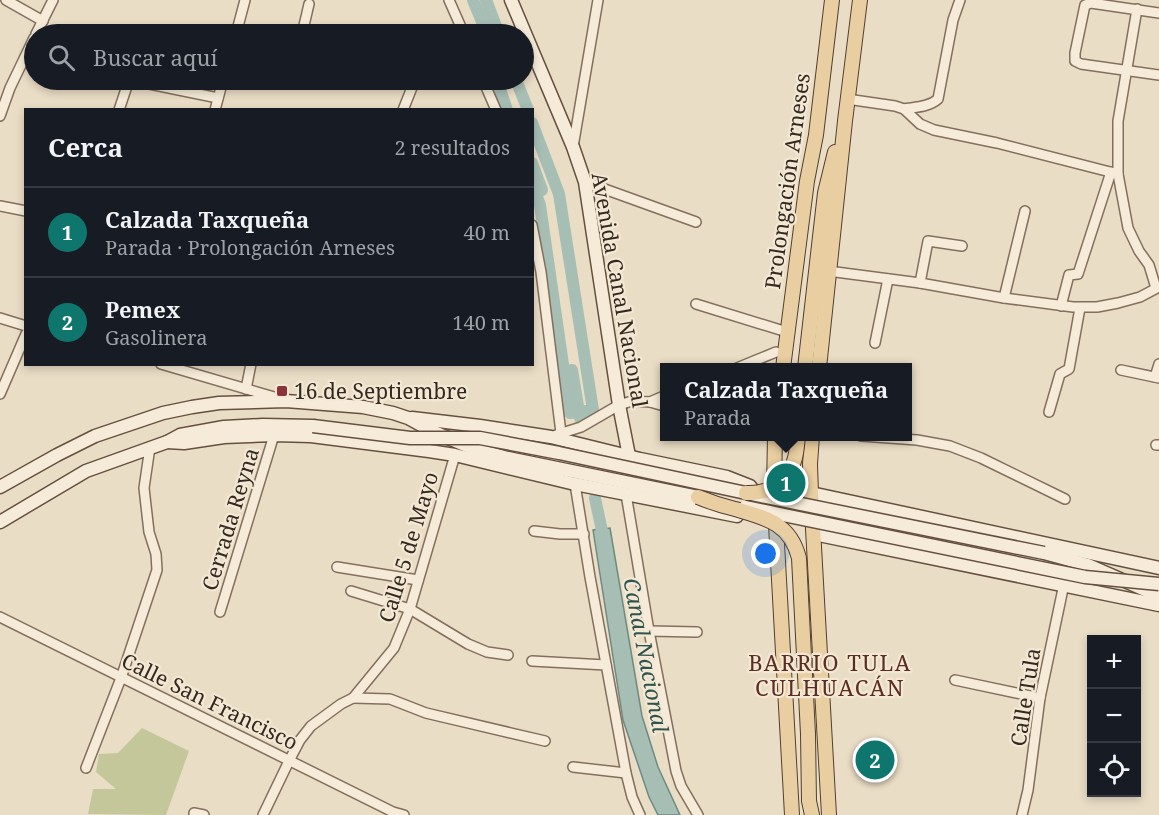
<!DOCTYPE html>
<html lang="es">
<meta charset="utf-8">
<style>
body{margin:0;font-family:"Noto Serif",serif;background:#242831;color:#f1f3f6}
.controls{position:absolute;right:18px;bottom:18px;display:grid;overflow:hidden;border-radius:0px;box-shadow:0 3px 9px #0003}
.controls button{width:54px;height:54px;display:grid;place-items:center;padding:0;border:0;border-bottom:2px solid #363941;background:#171b24;color:#f1f3f6;font:30px sans-serif}
.you{position:absolute;left:766px;top:554px;width:21px;height:21px;margin:-15px;border:4px solid #fff;border-radius:50%;background:#1a73e8;box-shadow:0 0 0 9px #1a73e833}
.badge{display:grid;place-items:center;width:39px;height:39px;border-radius:50%;background:#0f766e;color:#fff;font-size:20px;font-weight:700}
.pin{position:absolute;translate:-50% -50%;border:3px solid #fff;box-shadow:0 2px 6px #0006}
.popup{position:absolute;left:660px;top:363px;width:252px;height:78px;box-sizing:border-box;display:grid;place-content:center;border-radius:0px;background:#171b24;filter:drop-shadow(0 2px 4px #0005);font-size:20px;white-space:nowrap;color:#9ea1a6}
.popup b{font-size:22px;color:#f1f3f6}
.popup::after{content:'';position:absolute;left:50%;top:100%;margin-left:-12px;border:12px solid transparent;border-top-color:#171b24}
.list{margin:0;padding:0;list-style:none}
h2{display:flex;justify-content:space-between;align-items:center;height:78px;margin:0;padding:0 24px;font-size:26px}
h2 small{font-size:20px;font-weight:400;color:#9ea1a6}
.list li{display:grid;grid-template-columns:39px 1fr auto;gap:18px;align-items:center;box-sizing:border-box;height:90px;padding:0 24px;border-top:2px solid #363941}
.list b{display:block;font-size:22px;white-space:nowrap}
.list p{margin:0;font-size:20px;white-space:nowrap;color:#9ea1a6}
.list em{font-size:20px;font-style:normal;color:#9ea1a6}
.icon{flex:none;width:33px;height:33px;fill:none;stroke:currentColor;stroke-width:2;stroke-linecap:round;stroke-linejoin:round}
.map{position:relative;flex:none;width:1159px;height:815px;overflow:hidden}
.search{position:absolute;background:#171b24;box-shadow:0 3px 9px #0003;left:24px;top:24px;width:510px;height:66px;display:flex;align-items:center;gap:15px;box-sizing:border-box;padding:0 21px;border-radius:33px;color:#9ea1a6;font-size:22px}
.panel{position:absolute;background:#171b24;box-shadow:0 3px 9px #0003;left:24px;top:108px;width:510px;height:258px;border-radius:0px}
.map>svg:first-child{display:block}
.green{fill:#c4c79a}
.water{fill:#a7beb5;stroke:#6e8b82;stroke-width:1.5}
.lines{fill:none;stroke-linecap:round;stroke-linejoin:round}
.canal{stroke:#a7beb5;stroke-width:12}
.street-casing{stroke:#836f5d;stroke-width:12}
.secondary-casing{stroke:#655040;stroke-width:15}
.primary-casing{stroke:#513e31;stroke-width:16}
.street{stroke:#f5ebd8;stroke-width:9}
.secondary{stroke:#f5ebd8;stroke-width:12}
.primary{stroke:#e9cea1;stroke-width:14}
.secondary-bridge-casing{stroke:#655040;stroke-width:15;stroke-linecap:butt}
.primary-bridge-casing{stroke:#513e31;stroke-width:16;stroke-linecap:butt}
.secondary-bridge{stroke:#f5ebd8;stroke-width:12}
.primary-bridge{stroke:#e9cea1;stroke-width:14}
.poi-dot{fill:#8c3339;stroke:#f2e8d4;stroke-width:2}
.labels{text-anchor:middle;dominant-baseline:central;stroke-width:4.5;stroke-linejoin:round;paint-order:stroke}
.street-label{font-size:21px;fill:#352820;stroke:#f2e8d4}
.poi-label{font-size:21px;fill:#352820;stroke:#f2e8d4;text-anchor:start}
.water-label{font-size:22px;font-style:italic;fill:#30534f;stroke:#f2e8d4}
.neighbourhood-label{font-size:22px;letter-spacing:1.5px;fill:#5d2c23;stroke:#f2e8d4}
</style>
<div class="map">
<svg width="1159" height="815" viewBox="0 0 1159 815">
<rect width="100%" height="100%" fill="#eaddc6"/>
<path class="green" d="M142 728 189 751 166 815 88 814 93 789H116L96 772 99 754 118 753Z"/>
<path class="water" d="M610 528 642 716 658 767 680 815H658L649 797 623 720 593 530Z"/>
<g class="lines">
<g class="canal">
<path d="M473 0 487 34"/>
<path d="M486 0 499 34"/>
<path d="M497 80 507 110"/>
<path d="M516 80 528 110"/>
<path d="M532 123 559 194 593 410 570 413 540 205 532 183"/>
<path d="M532 163 542 190"/>
<path d="M572 370 580 418"/>
<path d="M595 498 605 545"/>
</g>
<defs>
<g id="street">
<path d="M6 0 43 21"/>
<path d="M449 0 464 34"/>
<path d="M1137 9 1118 121V174L1128 228 1139 251 1149 265 1156 288"/>
<path d="M1159 13 1091 3 1085 5 1075 53V61L1081 64 1159 75"/>
<path d="M36 34 53 0"/>
<path d="M236 34 245 0"/>
<path d="M302 34 309 4"/>
<path d="M130 80 218 98"/>
<path d="M483 80 496 110"/>
<path d="M847 99 895 106 904 109 920 124 934 130 997 143 1118 174"/>
<path d="M904 109C916 107 929 107 938 99L953 20 960 0"/>
<path d="M119 110 129 80"/>
<path d="M215 110 223 80"/>
<path d="M403 110 415 80"/>
<path d="M0 116 10 88 34 38"/>
<path d="M573 147 598 0"/>
<path d="M585 182 696 222"/>
<path d="M0 206 26 211"/>
<path d="M532 225 541 272 561 433"/>
<path d="M828 271 920 283 1004 298 1073 307H1097L1118 303 1140 297 1159 287"/>
<path d="M920 283 928 241 962 246"/>
<path d="M1004 298 1025 211"/>
<path d="M696 304 787 332"/>
<path d="M1061 306 1069 275 1078 274 1111 172"/>
<path d="M0 318 26 326"/>
<path d="M875 343 888 279"/>
<path d="M161 364 281 399"/>
<path d="M737 368 776 352"/>
<path d="M1121 370 1159 378"/>
<path d="M1155 377 1159 364"/>
<path d="M246 389 251 364"/>
<path d="M0 394 26 334"/>
<path d="M650 402 664 406"/>
<path d="M1049 412 1060 374 1069 369 1080 308"/>
<path d="M556 435 581 427 619 405 632 401 650 402 664 396"/>
<path d="M861 436 917 440 950 446 981 458 1065 499"/>
<path d="M1156 445H1159"/>
<path d="M575 484 590 577 626 773 632 797 640 815"/>
<path d="M626 494 649 631 676 771 681 786 698 815"/>
<path d="M534 531 560 534H584"/>
<path d="M337 567 418 580"/>
<path d="M351 591 410 609 468 644 487 652 508 655"/>
<path d="M220 612 274 435"/>
<path d="M0 617 393 812 404 815"/>
<path d="M649 631 697 632"/>
<path d="M532 661 606 665"/>
<path d="M955 680 1040 698"/>
<path d="M353 698 390 699 426 713 545 741"/>
<path d="M573 767 626 773"/>
<path d="M86 768 121 678 157 570 156 554 149 532 144 488 150 447"/>
<path d="M194 813 204 815"/>
<path d="M263 815 289 761 300 740 311 726 341 704 353 698 394 648 410 609 455 455"/>
<path d="M1022 815 1028 790 1040 698 1064 584"/>
</g>
<g id="secondary">
<path d="M511 0 573 147 585 182 619 405 629 456"/>
<path d="M412 418 480 426 551 437 640 459 727 477 750 486 759 498"/>
<path d="M167 442 184 443 224 437 274 435 311 436 429 451 455 455 575 484 737 516"/>
<path d="M0 487 57 455 95 436 163 413 192 407 219 403 286 401 363 407 393 413 408 418 432 431 474 449 508 458 698 497"/>
<path d="M811 493 1159 568"/>
<path d="M0 522 86 471 167 442 180 435 224 427 263 425 313 426"/>
<path d="M814 534 1159 605"/>
<path d="M1044 553 1088 565 1159 596"/>
</g>
<g id="primary">
<path d="M783 368 807 181 816 135 832 0"/>
<path d="M805 368 825 193 835 152"/>
<path d="M819 368 845 121 860 0"/>
<path d="M775 436 774 489 792 815"/>
<path d="M812 436 810 464 811 493 829 815"/>
<path d="M808 734 809 801 812 815"/>
</g>
</defs>
<use href="#street" class="street-casing"/>
<use href="#secondary" class="secondary-casing"/>
<use href="#primary" class="primary-casing"/>
<use href="#street" class="street"/>
<use href="#secondary" class="secondary"/>
<use href="#primary" class="primary"/>
<defs>
<g id="secondary-bridge">
<path d="M313 426 410 438H480L559 453 746 493 1044 553"/>
<path d="M745 507 1085 577 1159 584"/>
</g>
<g id="primary-bridge">
<path d="M746 493C768 494 789 483 794 461 797 453 797 444 798 436"/>
<path d="M698 497C710 502 722 506 735 509 766 518 790 523 799 558L808 734"/>
</g>
</defs>
<use href="#secondary-bridge" class="secondary-bridge-casing"/>
<use href="#primary-bridge" class="primary-bridge-casing"/>
<use href="#secondary-bridge" class="secondary-bridge"/>
<use href="#primary-bridge" class="primary-bridge"/>
</g>
<rect class="poi-dot" x="276" y="385" width="12" height="12" rx="3"/>
<g class="labels">
<g class="street-label">
<text transform="translate(787 181) rotate(-82)">Prolongación Arneses</text>
<text transform="translate(620 290) rotate(80)">Avenida Canal Nacional</text>
<text transform="translate(230 519) rotate(-73)">Cerrada Reyna</text>
<text transform="translate(408 547) rotate(-73)">Calle 5 de Mayo</text>
<text transform="translate(1025 697) rotate(-81)">Calle Tula</text>
<text transform="translate(210 701) rotate(26)">Calle San Francisco</text>
</g>
<g class="poi-label">
<text x="294" y="391">16 de Septiembre</text>
</g>
<g class="water-label">
<text transform="translate(647 655) rotate(79)">Canal Nacional</text>
</g>
<g class="neighbourhood-label">
<text x="830" y="662">BARRIO TULA<tspan x="830" dy="25">CULHUACÁN</tspan></text>
</g>
</g>
</svg>
<div class="controls">
<button>+</button>
<button>−</button>
<button><svg class="icon" aria-label="locate" viewBox="0 0 24 24"><circle cx="12" cy="12" r="6"/><path d="M12 2v4M12 18v4M2 12h4M18 12h4"/></svg></button>
</div>
<div class="you"></div>
<div class="pin badge" style="left:786px;top:483px">1</div>
<div class="popup"><b>Calzada Taxqueña</b>Parada</div>
<div class="pin badge" style="left:875px;top:760px">2</div>
<div class="search"><svg class="icon" aria-label="search" viewBox="0 0 24 24"><circle cx="10" cy="10" r="6"/><path d="M15 15l6 6"/></svg>Buscar aquí</div>
<section class="panel">
<h2>Cerca<small>2 resultados</small></h2>
<ul class="list">
<li><span class="badge">1</span><div><b>Calzada Taxqueña</b><p>Parada · Prolongación Arneses</p></div><em>40 m</em></li>
<li><span class="badge">2</span><div><b>Pemex</b><p>Gasolinera</p></div><em>140 m</em></li>
</ul>
</section>
</div>
